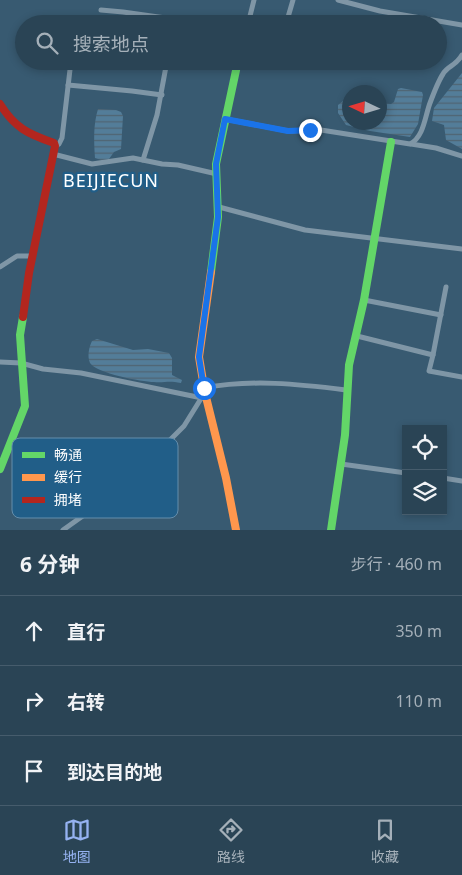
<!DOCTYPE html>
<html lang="zh">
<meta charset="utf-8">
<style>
body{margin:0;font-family:"Noto Sans","Noto Sans SC",sans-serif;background:#364e5f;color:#f1f3f6}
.controls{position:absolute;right:15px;bottom:15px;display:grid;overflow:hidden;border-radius:0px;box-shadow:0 2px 8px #0003}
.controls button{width:45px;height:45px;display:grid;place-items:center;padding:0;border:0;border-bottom:1px solid #465c6c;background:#2a4455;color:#f1f3f6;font:25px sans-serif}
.compass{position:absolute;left:342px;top:85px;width:45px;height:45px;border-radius:50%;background:#2a4455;box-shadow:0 2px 8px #0003;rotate:274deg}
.stop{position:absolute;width:15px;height:15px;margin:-11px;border:4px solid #1a73e8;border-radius:50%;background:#fff}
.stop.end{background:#1a73e8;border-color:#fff;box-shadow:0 1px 5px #0008}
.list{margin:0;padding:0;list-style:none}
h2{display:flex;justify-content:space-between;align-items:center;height:65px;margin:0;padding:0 20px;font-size:21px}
h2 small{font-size:16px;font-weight:400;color:#a5b0b9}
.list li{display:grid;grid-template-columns:32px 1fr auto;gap:15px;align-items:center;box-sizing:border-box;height:70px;padding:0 20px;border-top:1px solid #465c6c}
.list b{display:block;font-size:19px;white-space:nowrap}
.list em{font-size:16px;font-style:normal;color:#a5b0b9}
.icon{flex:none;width:28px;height:28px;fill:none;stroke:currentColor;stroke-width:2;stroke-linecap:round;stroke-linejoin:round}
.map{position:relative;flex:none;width:462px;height:530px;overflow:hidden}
.search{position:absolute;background:#2a4455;box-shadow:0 2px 8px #0003;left:15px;right:15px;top:15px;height:55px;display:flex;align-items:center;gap:12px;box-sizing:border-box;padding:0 18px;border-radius:28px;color:#a5b0b9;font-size:19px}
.sheet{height:275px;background:#2a4455}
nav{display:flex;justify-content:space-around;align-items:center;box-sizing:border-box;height:70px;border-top:1px solid #465c6c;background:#2a4455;font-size:14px;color:#a5b0b9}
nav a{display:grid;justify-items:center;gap:2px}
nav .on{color:#95b2f1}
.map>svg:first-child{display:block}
.water{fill:url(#water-rules)}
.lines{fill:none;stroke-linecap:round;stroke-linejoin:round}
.street{stroke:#7f96a6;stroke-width:5}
.fast{stroke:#63d668;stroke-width:8}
.slow{stroke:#ff974d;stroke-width:8}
.jam{stroke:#b3261e;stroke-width:8}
.route{stroke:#1a73e8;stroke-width:6}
.labels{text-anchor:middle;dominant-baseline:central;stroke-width:4.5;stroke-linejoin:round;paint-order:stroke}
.quarter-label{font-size:18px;letter-spacing:1px;fill:#fff;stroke:#215e88}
.key{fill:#215e88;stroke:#648eac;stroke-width:1}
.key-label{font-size:14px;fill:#fff}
</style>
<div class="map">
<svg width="462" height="530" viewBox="0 0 462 530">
<defs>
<pattern id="water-rules" width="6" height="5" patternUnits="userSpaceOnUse" patternTransform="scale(1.25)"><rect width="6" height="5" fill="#537d99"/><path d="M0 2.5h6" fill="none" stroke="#506472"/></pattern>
</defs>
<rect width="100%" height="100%" fill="#385a71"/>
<g class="water">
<path d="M462 73V149L446 140 444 125 432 121 434 108Z"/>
<path d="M401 88 422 92 423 95 418 124 410 137 370 131 346 125 338 113V105L343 101 349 99 350 122H380V103L391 104 394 102 398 89Z"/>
<path d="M98 109 116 110 121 112 123 116 121 149 114 152 109 159 101 160 95 158C94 142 93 125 98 109Z"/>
<path d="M97 339 133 350 148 349 169 353 172 358V375L182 380 181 383C168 380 165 383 154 382 142 382 96 373 90 363 87 356 89 347 92 341Z"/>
</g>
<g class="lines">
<g class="street">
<path d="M338 0 380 11 462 25"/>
<path d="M101 10 123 12 208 24"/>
<path d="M248 24 254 0"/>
<path d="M286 24 293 0"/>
<path d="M68 85 132 91 162 95"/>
<path d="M225 119 288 131 321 130 410 144C424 137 425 116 430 103 433 95 439 80 443 74 447 66 456 66 462 55"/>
<path d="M411 144 436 148 462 156"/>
<path d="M55 146 59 144 62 138 71 61"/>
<path d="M53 154 92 164 133 158 162 164 178 165 217 174"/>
<path d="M143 160 157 115 167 61"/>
<path d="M219 207 305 230 462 249"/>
<path d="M0 267 17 256H32"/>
<path d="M364 300 441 315"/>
<path d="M357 336 433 355 429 371 462 377"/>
<path d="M433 355 446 287"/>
<path d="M0 362 21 363 43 369 81 373 202 398"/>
<path d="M204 388C251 379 299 384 346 390"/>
<path d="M341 464 406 473"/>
<path d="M443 478 462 481"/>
<path d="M63 530 94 508 150 460 184 426 202 397"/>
</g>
<g class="fast">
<path d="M211 272 218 217 216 164 238 61"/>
<path d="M0 469 25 406 20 335 23 317"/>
<path d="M331 530 345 435 349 365 364 300 391 142"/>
</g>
<path class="slow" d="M211 272 199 357 205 393 226 478 236 530"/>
<path class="jam" d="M0 104C15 128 28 134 54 143L55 146 29 273 23 317"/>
</g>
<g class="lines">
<path class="route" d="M204 388 199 357 218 217 216 164 225 119 288 131 310 130"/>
</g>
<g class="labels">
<g class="quarter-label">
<text x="111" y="180">BEIJIECUN</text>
</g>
</g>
<rect x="12" y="438" width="166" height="80" rx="8" class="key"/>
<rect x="22" y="452" width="23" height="6" fill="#63d668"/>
<rect x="22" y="474" width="23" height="7" fill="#ff974d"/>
<rect x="22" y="497" width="23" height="6" fill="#b3261e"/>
<g class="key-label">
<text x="54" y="460">畅通</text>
<text x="54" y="482">缓行</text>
<text x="54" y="505">拥堵</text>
</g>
</svg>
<div class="controls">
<button><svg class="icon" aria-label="locate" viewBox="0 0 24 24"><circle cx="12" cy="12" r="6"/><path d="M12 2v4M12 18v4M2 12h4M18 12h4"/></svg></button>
<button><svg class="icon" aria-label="layers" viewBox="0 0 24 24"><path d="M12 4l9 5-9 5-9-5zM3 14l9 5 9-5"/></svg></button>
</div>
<svg class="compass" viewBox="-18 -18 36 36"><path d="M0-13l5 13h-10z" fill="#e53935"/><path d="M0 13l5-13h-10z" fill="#a5b0b9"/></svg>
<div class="stop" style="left:204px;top:388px"></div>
<div class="stop end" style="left:310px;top:130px"></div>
<div class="search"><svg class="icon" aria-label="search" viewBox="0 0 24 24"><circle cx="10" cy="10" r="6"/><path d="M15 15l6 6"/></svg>搜索地点</div>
</div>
<section class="sheet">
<h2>6 分钟<small>步行 · 460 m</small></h2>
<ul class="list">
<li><svg class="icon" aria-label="ahead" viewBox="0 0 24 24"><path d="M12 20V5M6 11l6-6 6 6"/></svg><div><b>直行</b></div><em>350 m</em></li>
<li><svg class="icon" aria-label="right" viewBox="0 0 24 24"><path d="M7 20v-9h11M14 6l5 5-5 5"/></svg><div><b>右转</b></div><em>110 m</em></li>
<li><svg class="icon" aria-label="arrive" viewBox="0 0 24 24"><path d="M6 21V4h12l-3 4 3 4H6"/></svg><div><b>到达目的地</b></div></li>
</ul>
</section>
<nav>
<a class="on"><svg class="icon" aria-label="map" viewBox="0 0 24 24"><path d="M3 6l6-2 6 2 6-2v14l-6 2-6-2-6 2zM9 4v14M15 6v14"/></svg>地图</a>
<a><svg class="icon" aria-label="directions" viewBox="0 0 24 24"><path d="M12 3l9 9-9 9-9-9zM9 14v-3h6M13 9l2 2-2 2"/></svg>路线</a>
<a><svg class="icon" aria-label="saved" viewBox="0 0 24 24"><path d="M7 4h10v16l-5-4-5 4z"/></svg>收藏</a>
</nav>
